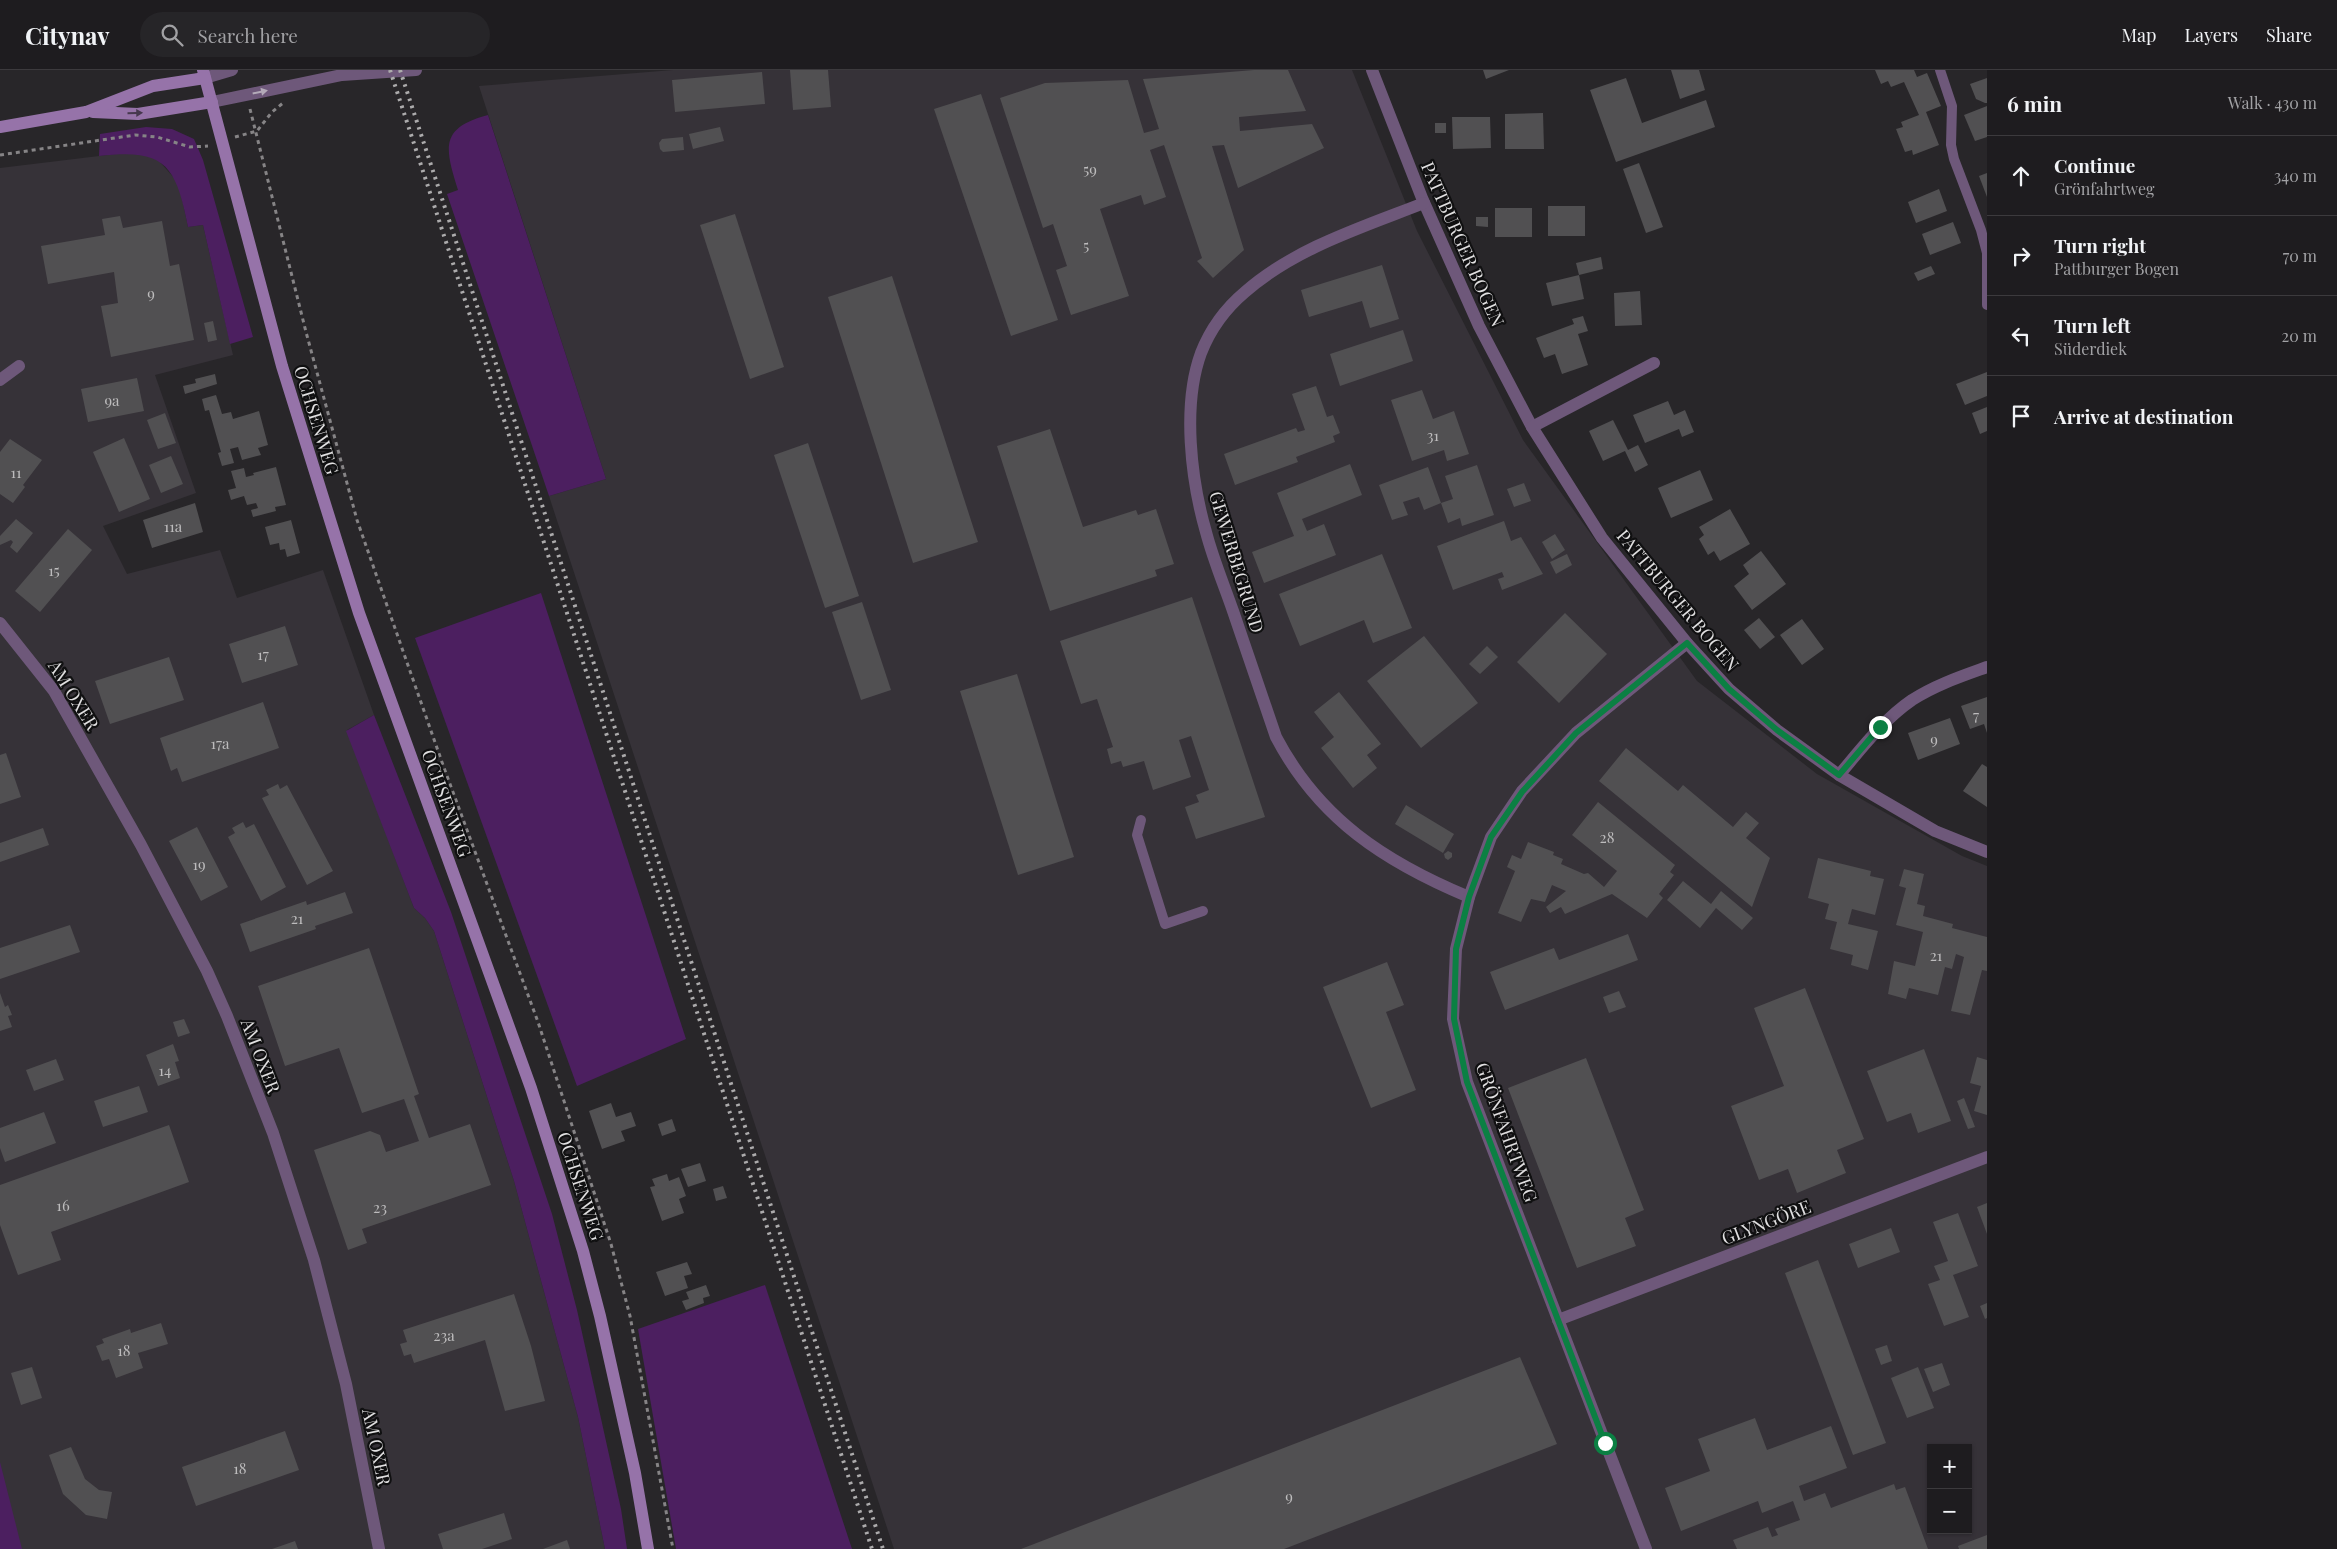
<!DOCTYPE html>
<meta charset="utf-8">
<style>
body{margin:0;font-family:"Playfair Display",serif;background:#262528;color:#f1f3f6}
.controls{position:absolute;right:15px;bottom:15px;display:grid;overflow:hidden;border-radius:0px;box-shadow:0 1px 4px #0004}
.controls button{width:45px;height:45px;display:grid;place-items:center;padding:0;border:0;border-bottom:1px solid #3c3a3d;background:#1e1c1f;color:#f1f3f6;font:25px sans-serif}
.stop{position:absolute;width:15px;height:15px;margin:-11px;border:4px solid #0b8043;border-radius:50%;background:#fff}
.stop.end{background:#0b8043;border-color:#fff;box-shadow:0 1px 5px #0008}
.list{margin:0;padding:0;list-style:none}
h2{display:flex;justify-content:space-between;align-items:center;height:65px;margin:0;padding:0 20px;font-size:21px}
h2 small{font-size:16px;font-weight:400;color:#a1a1a4}
.list li{display:grid;grid-template-columns:32px 1fr auto;gap:15px;align-items:center;box-sizing:border-box;height:80px;padding:0 20px;border-top:1px solid #3c3a3d}
.list b{display:block;font-size:19px;white-space:nowrap}
.list p{margin:0;font-size:16px;white-space:nowrap;color:#a1a1a4}
.list em{font-size:16px;font-style:normal;color:#a1a1a4}
.icon{flex:none;width:28px;height:28px;fill:none;stroke:currentColor;stroke-width:2;stroke-linecap:round;stroke-linejoin:round}
.map{position:relative;flex:none;width:1987px;height:1479px;overflow:hidden}
header{display:flex;align-items:center;gap:30px;box-sizing:border-box;height:70px;padding:0 25px;background:#1e1c1f;border-bottom:1px solid #3c3a3d}
header strong{font-size:24px}
nav{display:flex;gap:28px;margin-inline-start:auto;font-size:18px}
.search{width:350px;height:45px;background:#262528;display:flex;align-items:center;gap:12px;box-sizing:border-box;padding:0 18px;border-radius:28px;color:#a1a1a4;font-size:19px}
main{display:flex}
aside{flex:1;background:#1e1c1f}
.map>svg:first-child{display:block}
.built{fill:#363238;fill-rule:evenodd}
.green{fill:#4c1f60}
.building{fill:#515052}
.lines{fill:none;stroke-linecap:round;stroke-linejoin:round}
.path{stroke:#868486;stroke-width:3;stroke-dasharray:4 4;stroke-linecap:butt}
.service{stroke:#6e587a;stroke-width:10}
.minor{stroke:#6e587a;stroke-width:12}
.secondary{stroke:#9673a9;stroke-width:12}
.rail{stroke:#acabac;stroke-width:4;stroke-dasharray:2.5 5;stroke-linecap:butt}
.oneway{fill:#b3aab8}
.oneway2{fill:#46384e}
.route{stroke:#0b8043;stroke-width:6}
.labels{text-anchor:middle;dominant-baseline:central;stroke-width:4.5;stroke-linejoin:round;paint-order:stroke}
.number-label{font-size:15px;fill:#bdbcbd}
.street-label{font-size:18px;fill:#e1e0e1;stroke:#101011}
</style>
<header>
<strong>Citynav</strong>
<div class="search"><svg class="icon" aria-label="search" viewBox="0 0 24 24"><circle cx="10" cy="10" r="6"/><path d="M15 15l6 6"/></svg>Search here</div>
<nav><a>Map</a><a>Layers</a><a>Share</a></nav>
</header>
<main>
<div class="map">
<svg width="1987" height="1479" viewBox="0 0 1987 1479">
<rect width="100%" height="100%" fill="#282629"/>
<g class="built">
<path d="M673 0H1352L1417 161 1523 370 1697 611 1817 704 1962 786 1987 796V1479H894L549 426 606 409 479 16ZM1931 1378H1968V1460H1931Z"/>
<path d="M124 83 144 84 158 90 176 110 181 123 188 157 203 155 233 285 155 305 196 423 103 456 127 504 220 480 237 528 323 500 374 645 347 660 414 838 425 848 434 861 514 1111 578 1347 605 1479H19L0 1400V98Z"/>
</g>
<g class="green">
<path d="M488 45 606 409 549 426 447 124 458 120C445 78 439 58 488 45Z"/>
<path d="M146 57 172 59 194 69 203 90 253 267 230 274 203 155 188 157C176 95 165 78 99 86L100 64Z"/>
<path d="M541 523 686 969 577 1016 415 568Z"/>
<path d="M374 645 451 842 552 1144 577 1240 621 1439 627 1479H605L578 1347 514 1111 434 861 425 848 414 838 346 661Z"/>
<path d="M765 1215 852 1479H676L638 1259Z"/>
<path d="M0 1392 22 1479H0Z"/>
</g>
<g class="building">
<path d="M790 0H828L831 37 793 40Z"/>
<path d="M1254 0H1288L1306 41 1239 47 1240 61 1312 54 1324 78 1238 118 1224 75 1212 76 1244 180 1213 208 1197 191 1202 188 1164 75 1150 80 1166 127 1144 135 1141 125 1100 139 1129 226 1071 245 1056 200 1067 196 1053 154 1043 158 1000 28 1045 13 1128 10 1144 63 1159 59 1143 9Z"/>
<path d="M1483 0H1509L1486 9Z"/>
<path d="M1671 0H1699L1705 20 1680 29Z"/>
<path d="M1875 0H1914L1917 7 1927 3 1941 36 1926 42 1939 75 1913 85 1912 80 1905 82 1896 59 1903 57 1901 52 1919 45 1904 12 1891 17 1888 11 1881 14Z"/>
<path d="M762 2 765 34 675 42 672 10Z"/>
<path d="M1626 8 1642 53 1706 30 1715 57 1616 92 1590 20Z"/>
<path d="M1987 8V33H1985L1976 29 1970 14Z"/>
<path d="M981 24 1058 250 1011 266 934 39Z"/>
<path d="M1987 36V67L1975 71 1964 45Z"/>
<path d="M1543 43 1544 79H1505V44Z"/>
<path d="M1452 47H1490L1491 78 1453 79Z"/>
<rect x="1435" y="53" width="11" height="10"/>
<path d="M720 57 724 71 693 79 689 64Z"/>
<path d="M683 67 684 80 663 82 660 79 659 73 662 69Z"/>
<path d="M1639 93 1663 157 1646 163 1623 99Z"/>
<path d="M1987 103V127L1979 106Z"/>
<path d="M1939 119 1947 141 1916 153 1908 132Z"/>
<rect x="1548" y="136" width="37" height="30"/>
<rect x="1495" y="138" width="37" height="29"/>
<path d="M735 144 784 297 750 309 700 155Z"/>
<path d="M120 146 123 158 162 151 170 196 179 194 194 270 111 287 101 236 118 233 114 202 48 214 41 176 105 165 102 149Z"/>
<path d="M1476 147H1488V157L1476 156Z"/>
<path d="M1953 152 1961 173 1930 185 1922 164Z"/>
<path d="M1601 187 1603 199 1579 205 1576 193Z"/>
<path d="M1382 195 1399 249 1370 258 1362 231 1309 247 1301 220Z"/>
<path d="M1931 196 1935 204 1918 211 1914 203Z"/>
<path d="M1579 205 1584 229 1552 236 1546 213Z"/>
<path d="M892 206 978 472 913 493 828 227Z"/>
<path d="M1640 221 1642 255 1615 256 1614 223Z"/>
<path d="M1583 246 1588 261 1578 264 1588 295 1562 304 1555 284 1544 288 1536 268 1574 254 1572 249Z"/>
<path d="M213 251 217 270 208 272 204 253Z"/>
<path d="M1403 260 1413 291 1340 316 1330 284Z"/>
<path d="M1987 302V326L1965 335 1956 314Z"/>
<path d="M215 304 217 314 185 324 183 316 196 313 195 309Z"/>
<path d="M137 308 144 341 88 352 81 319Z"/>
<path d="M1316 316 1327 347 1333 345 1340 363 1333 366 1335 372 1296 387 1298 392 1235 415 1224 384 1296 358 1298 362 1305 360 1292 324Z"/>
<path d="M1422 320 1433 349 1454 341 1469 384 1447 391 1444 380 1412 391 1391 330Z"/>
<path d="M216 325 222 344 231 342 233 349 259 341 268 375 258 378 261 385 242 390 238 377 230 379 234 393 222 396 218 383 221 382 209 340 205 341 202 329Z"/>
<path d="M1668 331 1674 345 1685 340 1694 362 1682 367 1679 359 1645 373 1633 345Z"/>
<path d="M1987 337V361L1980 364 1972 343Z"/>
<path d="M165 343 176 373 158 379 147 350Z"/>
<path d="M1613 350 1628 380 1638 375 1648 395 1635 402 1625 381 1603 391 1589 361Z"/>
<path d="M1050 359 1083 457 1136 440 1138 445 1156 439 1174 494 1155 500 1157 506 1050 541 997 376Z"/>
<path d="M124 368 150 429 119 442 93 382Z"/>
<path d="M10 369 42 390 23 415 25 417 13 433 0 424V382Z"/>
<path d="M808 373 859 526 825 538 774 385Z"/>
<path d="M171 386 183 414 161 423 149 395Z"/>
<path d="M1350 394 1362 425 1302 449 1307 461 1324 454 1336 485 1264 513 1252 482 1294 466 1277 423Z"/>
<path d="M1477 395 1494 445 1462 456 1460 448 1448 453 1441 433 1453 429 1445 406Z"/>
<path d="M276 397 286 435 275 437 276 441 253 447 251 440 258 438 256 433 247 435 244 426 231 430 228 420 236 418 231 401 244 398 246 407 254 405 253 403Z"/>
<path d="M1428 397 1441 433 1424 440 1419 427 1403 432 1408 445 1392 450 1379 415Z"/>
<path d="M1700 400 1713 430 1671 448 1658 418Z"/>
<path d="M1524 413 1531 431 1514 437 1507 419Z"/>
<path d="M195 433 203 462 152 478 143 450Z"/>
<path d="M1730 439 1750 474 1720 491 1714 481 1708 485 1699 469 1704 465 1699 457Z"/>
<path d="M16 449 33 463 17 483 10 477 13 472 11 470 0 475V466Z"/>
<path d="M291 450 300 483 287 487 285 479 280 480 279 473 270 475 265 457Z"/>
<path d="M1504 451 1511 471 1521 467 1543 504 1502 520 1498 509 1504 507 1502 502 1453 520 1437 476Z"/>
<path d="M68 459 92 480 40 542 15 521Z"/>
<path d="M1555 464 1565 480 1552 489 1542 472Z"/>
<path d="M1761 481 1786 514 1752 540 1734 516 1749 504 1743 495Z"/>
<path d="M1382 484 1412 558 1373 573 1364 550 1300 576 1279 524Z"/>
<path d="M1567 484 1572 495 1556 504 1550 492Z"/>
<path d="M1192 527 1265 747 1196 769 1185 737 1199 732 1196 725 1209 720 1191 666 1179 670 1191 707 1153 720 1144 691 1123 697 1121 691 1111 694 1107 679 1113 677 1097 629 1081 634 1060 571Z"/>
<path d="M862 532 891 620 861 630 832 542Z"/>
<path d="M1565 543 1607 584 1559 633 1517 592Z"/>
<path d="M1759 548 1775 567 1760 579 1744 560Z"/>
<path d="M1802 549 1824 579 1802 595 1780 565Z"/>
<path d="M285 556 298 595 242 613 229 574Z"/>
<path d="M1424 566 1478 633 1421 678 1367 611Z"/>
<path d="M1487 576 1498 587 1480 604 1469 594Z"/>
<path d="M169 587 184 630 110 654 95 611Z"/>
<path d="M1017 604 1074 787 1018 805 960 621Z"/>
<path d="M1339 622 1381 674 1367 685 1377 698 1353 718 1321 678 1334 667 1314 642Z"/>
<path d="M1987 627V663L1984 654 1970 659 1961 636Z"/>
<path d="M263 632 279 678 182 712 177 698 171 701 160 668Z"/>
<path d="M1950 648 1960 674 1918 690 1908 663Z"/>
<path d="M1626 678 1678 721 1683 715 1733 757 1746 742 1759 753 1746 768 1770 788 1752 837 1599 711Z"/>
<path d="M6 683 21 727 0 734V685Z"/>
<path d="M1982 694 1987 697V737L1963 721Z"/>
<path d="M278 714 280 719 287 715 333 801 307 815 262 728 269 725 266 720Z"/>
<path d="M1598 732 1675 795 1670 802 1674 805 1659 824 1663 828 1647 848 1612 824 1565 844 1561 837 1550 843 1546 837 1566 821 1552 815 1545 832 1531 829 1521 852 1498 843 1515 801 1507 797 1512 785 1521 789 1528 772 1554 782 1553 785 1563 789 1561 794 1584 804 1588 803 1604 817 1617 801 1572 765Z"/>
<path d="M1406 735 1454 764 1443 783 1395 754Z"/>
<path d="M243 752 246 758 254 754 286 817 261 831 228 767 235 763 232 758Z"/>
<path d="M197 757 228 817 201 831 169 771Z"/>
<path d="M43 758 49 775 0 792V773Z"/>
<path d="M1448 781 1452 783V787L1448 790 1445 788 1444 784Z"/>
<path d="M1818 788 1871 801 1870 806 1884 809 1875 845 1852 839 1848 854 1878 861 1868 900 1851 895 1853 885 1830 879 1837 852 1825 849 1829 834 1808 828Z"/>
<path d="M1904 799 1924 804 1917 834 1925 836 1923 846 1953 854 1952 858 1987 867V901L1982 900 1970 945 1951 941 1964 887 1956 884 1952 899 1945 897 1938 925 1909 918 1906 929 1888 924 1894 891 1915 896 1923 862 1896 855 1906 818 1899 816Z"/>
<path d="M1683 811 1711 834 1721 821 1753 848 1742 860 1716 838 1700 858 1667 830Z"/>
<path d="M345 822 353 843 315 856 316 859 250 882 240 854 306 831 307 835Z"/>
<path d="M70 855 80 882 0 909V878Z"/>
<path d="M1628 864 1638 890 1505 940 1490 902 1554 878 1559 890Z"/>
<path d="M369 878 419 1024 414 1026 429 1068 470 1054 491 1115 362 1159 367 1173 348 1180 314 1080 370 1061 380 1065 386 1082 419 1071 404 1029 362 1043 339 978 285 996 258 916Z"/>
<path d="M1387 892 1404 935 1386 942 1416 1020 1371 1038 1323 917Z"/>
<path d="M1805 918 1864 1069 1837 1080 1846 1103 1797 1123 1788 1099 1759 1110 1731 1036 1784 1016 1754 938Z"/>
<path d="M1619 921 1626 937 1609 943 1603 927Z"/>
<path d="M0 923 5 937 8 935 12 945 8 946 12 957 0 961Z"/>
<path d="M184 949 190 963 178 967 173 952Z"/>
<path d="M173 974 179 991 175 992 180 1008 158 1016 146 985Z"/>
<path d="M1924 979 1951 1051 1918 1063 1911 1043 1887 1052 1867 1001Z"/>
<path d="M1977 987 1987 990V1045L1974 1041 1981 1016 1970 1013Z"/>
<path d="M1586 988 1644 1140 1625 1148 1636 1176 1577 1198 1508 1018Z"/>
<path d="M56 989 64 1010 34 1021 26 1000Z"/>
<path d="M139 1016 148 1042 103 1057 94 1031Z"/>
<path d="M1964 1028 1975 1057 1968 1059 1957 1031Z"/>
<path d="M611 1033 616 1047 631 1042 636 1056 621 1061 625 1071 602 1079 589 1041Z"/>
<path d="M44 1042 56 1073 5 1092 0 1078V1058Z"/>
<path d="M672 1049 676 1061 662 1066 658 1054Z"/>
<path d="M169 1055 189 1112 51 1162 61 1190 18 1205 0 1155V1115Z"/>
<path d="M700 1093 706 1111 688 1117 681 1099Z"/>
<path d="M667 1104 669 1111 679 1107 686 1126 679 1129 684 1143 662 1151 650 1117 655 1116 652 1109Z"/>
<path d="M723 1116 727 1128 716 1131 713 1119Z"/>
<path d="M1987 1133V1164L1977 1137Z"/>
<path d="M1958 1143 1978 1196 1953 1205 1969 1247 1944 1256 1928 1214 1940 1210 1934 1196 1948 1191 1933 1152Z"/>
<path d="M1891 1158 1900 1182 1858 1198 1849 1174Z"/>
<path d="M1818 1190 1886 1373 1853 1385 1785 1203Z"/>
<path d="M687 1192 692 1204 684 1206 688 1218 665 1226 656 1202Z"/>
<path d="M706 1215 710 1226 703 1228 704 1233 686 1240 682 1231 689 1229 686 1222Z"/>
<path d="M514 1224 531 1276 545 1331 505 1341 485 1270 414 1293 411 1284 404 1286 400 1274 407 1272 403 1260Z"/>
<path d="M1987 1233V1248L1985 1249 1980 1236Z"/>
<path d="M161 1253 168 1274 138 1283 143 1298 116 1308 109 1289 102 1291 96 1276 104 1273 102 1269 130 1259 131 1263Z"/>
<path d="M1887 1275 1892 1291 1881 1295 1875 1279Z"/>
<path d="M1520 1287 1557 1374 1284 1479H1021Z"/>
<path d="M1942 1293 1950 1315 1933 1322 1924 1299Z"/>
<path d="M32 1297 42 1328 21 1335 11 1303Z"/>
<path d="M1918 1297 1934 1338 1907 1348 1891 1308Z"/>
<path d="M1755 1348 1767 1380 1831 1356 1847 1398 1799 1416 1804 1431 1825 1423 1831 1438 1894 1414 1896 1420 1905 1417 1928 1479H1737L1733 1470 1768 1457 1772 1467 1778 1465 1775 1459 1800 1450 1793 1431 1762 1443 1758 1431 1681 1461 1665 1418 1710 1401 1698 1369Z"/>
<path d="M285 1361 299 1400 196 1436 182 1397Z"/>
<path d="M71 1377 85 1409 99 1420 112 1422 107 1449 86 1445 63 1424 49 1385Z"/>
<path d="M504 1443 512 1469 482 1479H443L438 1464Z"/>
<path d="M1987 1465V1479H1959L1958 1476Z"/>
<path d="M567 1470 570 1479H543Z"/>
<path d="M295 1471 298 1479H272Z"/>
</g>
<g class="lines">
<g class="path">
<path d="M250 39 306 262 357 450 443 695 538 952 611 1174 630 1246 673 1479"/>
<path d="M235 67 257 61 272 42 283 33"/>
<path d="M0 85 135 65 157 67 190 77 208 76"/>
</g>
<g class="service">
<path d="M1940 0 1952 36 1951 75 1954 89 1981 160 1987 183V235"/>
<path d="M1141 750 1137 765 1165 854 1203 841"/>
</g>
<g class="minor">
<path d="M1372 0 1422 128 1479 256 1532 357 1602 468 1687 573 1729 619 1777 660 1839 705 1935 761 1987 782"/>
<path d="M205 8 232 0"/>
<path d="M212 32 342 5 416 0"/>
<path d="M1424 133C1363 157 1295 178 1245 222 1226 238 1210 260 1201 283 1182 335 1191 410 1206 462 1213 489 1224 515 1233 541 1247 583 1262 625 1276 667 1319 749 1385 792 1469 827"/>
<path d="M0 310 19 296"/>
<path d="M1532 357 1654 293"/>
<path d="M0 553 54 621 141 775 207 901 227 946 273 1063 314 1190 346 1314 379 1479"/>
<path d="M1839 705C1862 678 1883 650 1912 630 1935 615 1962 606 1987 597"/>
<path d="M1558 1250 1987 1087"/>
<path d="M1646 1479 1467 1012 1453 949 1456 879 1469 827 1491 767 1522 721 1576 663 1687 573"/>
</g>
<g class="secondary">
<path d="M203 0 282 296 359 543 531 1018 583 1181 600 1246 635 1403 648 1479"/>
<path d="M93 42 138 44 212 32"/>
<path d="M0 57 86 42 153 16 205 8"/>
</g>
<g class="rail">
<path d="M390 0 872 1479"/>
<path d="M400 0 883 1479"/>
</g>
</g>
<defs><path id="oneway-solid" d="M-6-.8H1V-3.2L6.5 0L1 3.2V.8H-6Z" transform="scale(1.25)"/></defs>
<use class="oneway" href="#oneway-solid" transform="translate(260 22) rotate(-12)"/>
<use class="oneway2" href="#oneway-solid" transform="translate(135 43) rotate(-1)"/>
<g class="lines">
<path class="route" d="M1605 1373 1467 1012 1454 949 1456 879 1469 827 1491 767 1522 722 1576 663 1687 573 1729 619 1777 660 1839 705 1880 657"/>
</g>
<g class="labels">
<g class="number-label">
<text x="1090" y="99">59</text>
<text x="1086" y="175">5</text>
<text x="151" y="223">9</text>
<text x="112" y="330">9a</text>
<text x="1433" y="365">31</text>
<text x="16" y="402">11</text>
<text x="173" y="456">11a</text>
<text x="54" y="500">15</text>
<text x="263" y="584">17</text>
<text x="1976" y="645">7</text>
<text x="1934" y="669">9</text>
<text x="220" y="673">17a</text>
<text x="1607" y="767">28</text>
<text x="199" y="794">19</text>
<text x="297" y="848">21</text>
<text x="1936" y="885">21</text>
<text x="165" y="1000">14</text>
<text x="63" y="1135">16</text>
<text x="380" y="1137">23</text>
<text x="444" y="1265">23a</text>
<text x="124" y="1280">18</text>
<text x="240" y="1398">18</text>
<text x="1289" y="1426">9</text>
</g>
<g class="street-label">
<text transform="translate(1463 174) rotate(66)">PATTBURGER BOGEN</text>
<text transform="translate(317 350) rotate(73)">OCHSENWEG</text>
<text transform="translate(1237 492) rotate(73)">GEWERBEGRUND</text>
<text transform="translate(1678 530) rotate(50)">PATTBURGER BOGEN</text>
<text transform="translate(74 625) rotate(58)">AM OXER</text>
<text transform="translate(447 733) rotate(70)">OCHSENWEG</text>
<text transform="translate(261 986) rotate(69)">AM OXER</text>
<text transform="translate(1507 1062) rotate(70)">GRÖNFAHRTWEG</text>
<text transform="translate(581 1116) rotate(72)">OCHSENWEG</text>
<text transform="translate(1766 1152) rotate(-21)">GLYNGÖRE</text>
<text transform="translate(377 1377) rotate(78)">AM OXER</text>
</g>
</g>
</svg>
<div class="controls">
<button>+</button>
<button>−</button>
</div>
<div class="stop" style="left:1605px;top:1373px"></div>
<div class="stop end" style="left:1880px;top:657px"></div>
</div>
<aside>
<h2>6 min<small>Walk · 430 m</small></h2>
<ul class="list">
<li><svg class="icon" aria-label="ahead" viewBox="0 0 24 24"><path d="M12 20V5M6 11l6-6 6 6"/></svg><div><b>Continue</b><p>Grönfahrtweg</p></div><em>340 m</em></li>
<li><svg class="icon" aria-label="right" viewBox="0 0 24 24"><path d="M7 20v-9h11M14 6l5 5-5 5"/></svg><div><b>Turn right</b><p>Pattburger Bogen</p></div><em>70 m</em></li>
<li><svg class="icon" aria-label="left" viewBox="0 0 24 24"><path d="M17 20v-9H6M10 6l-5 5 5 5"/></svg><div><b>Turn left</b><p>Süderdiek</p></div><em>20 m</em></li>
<li><svg class="icon" aria-label="arrive" viewBox="0 0 24 24"><path d="M6 21V4h12l-3 4 3 4H6"/></svg><div><b>Arrive at destination</b></div></li>
</ul>
</aside>
</main>
